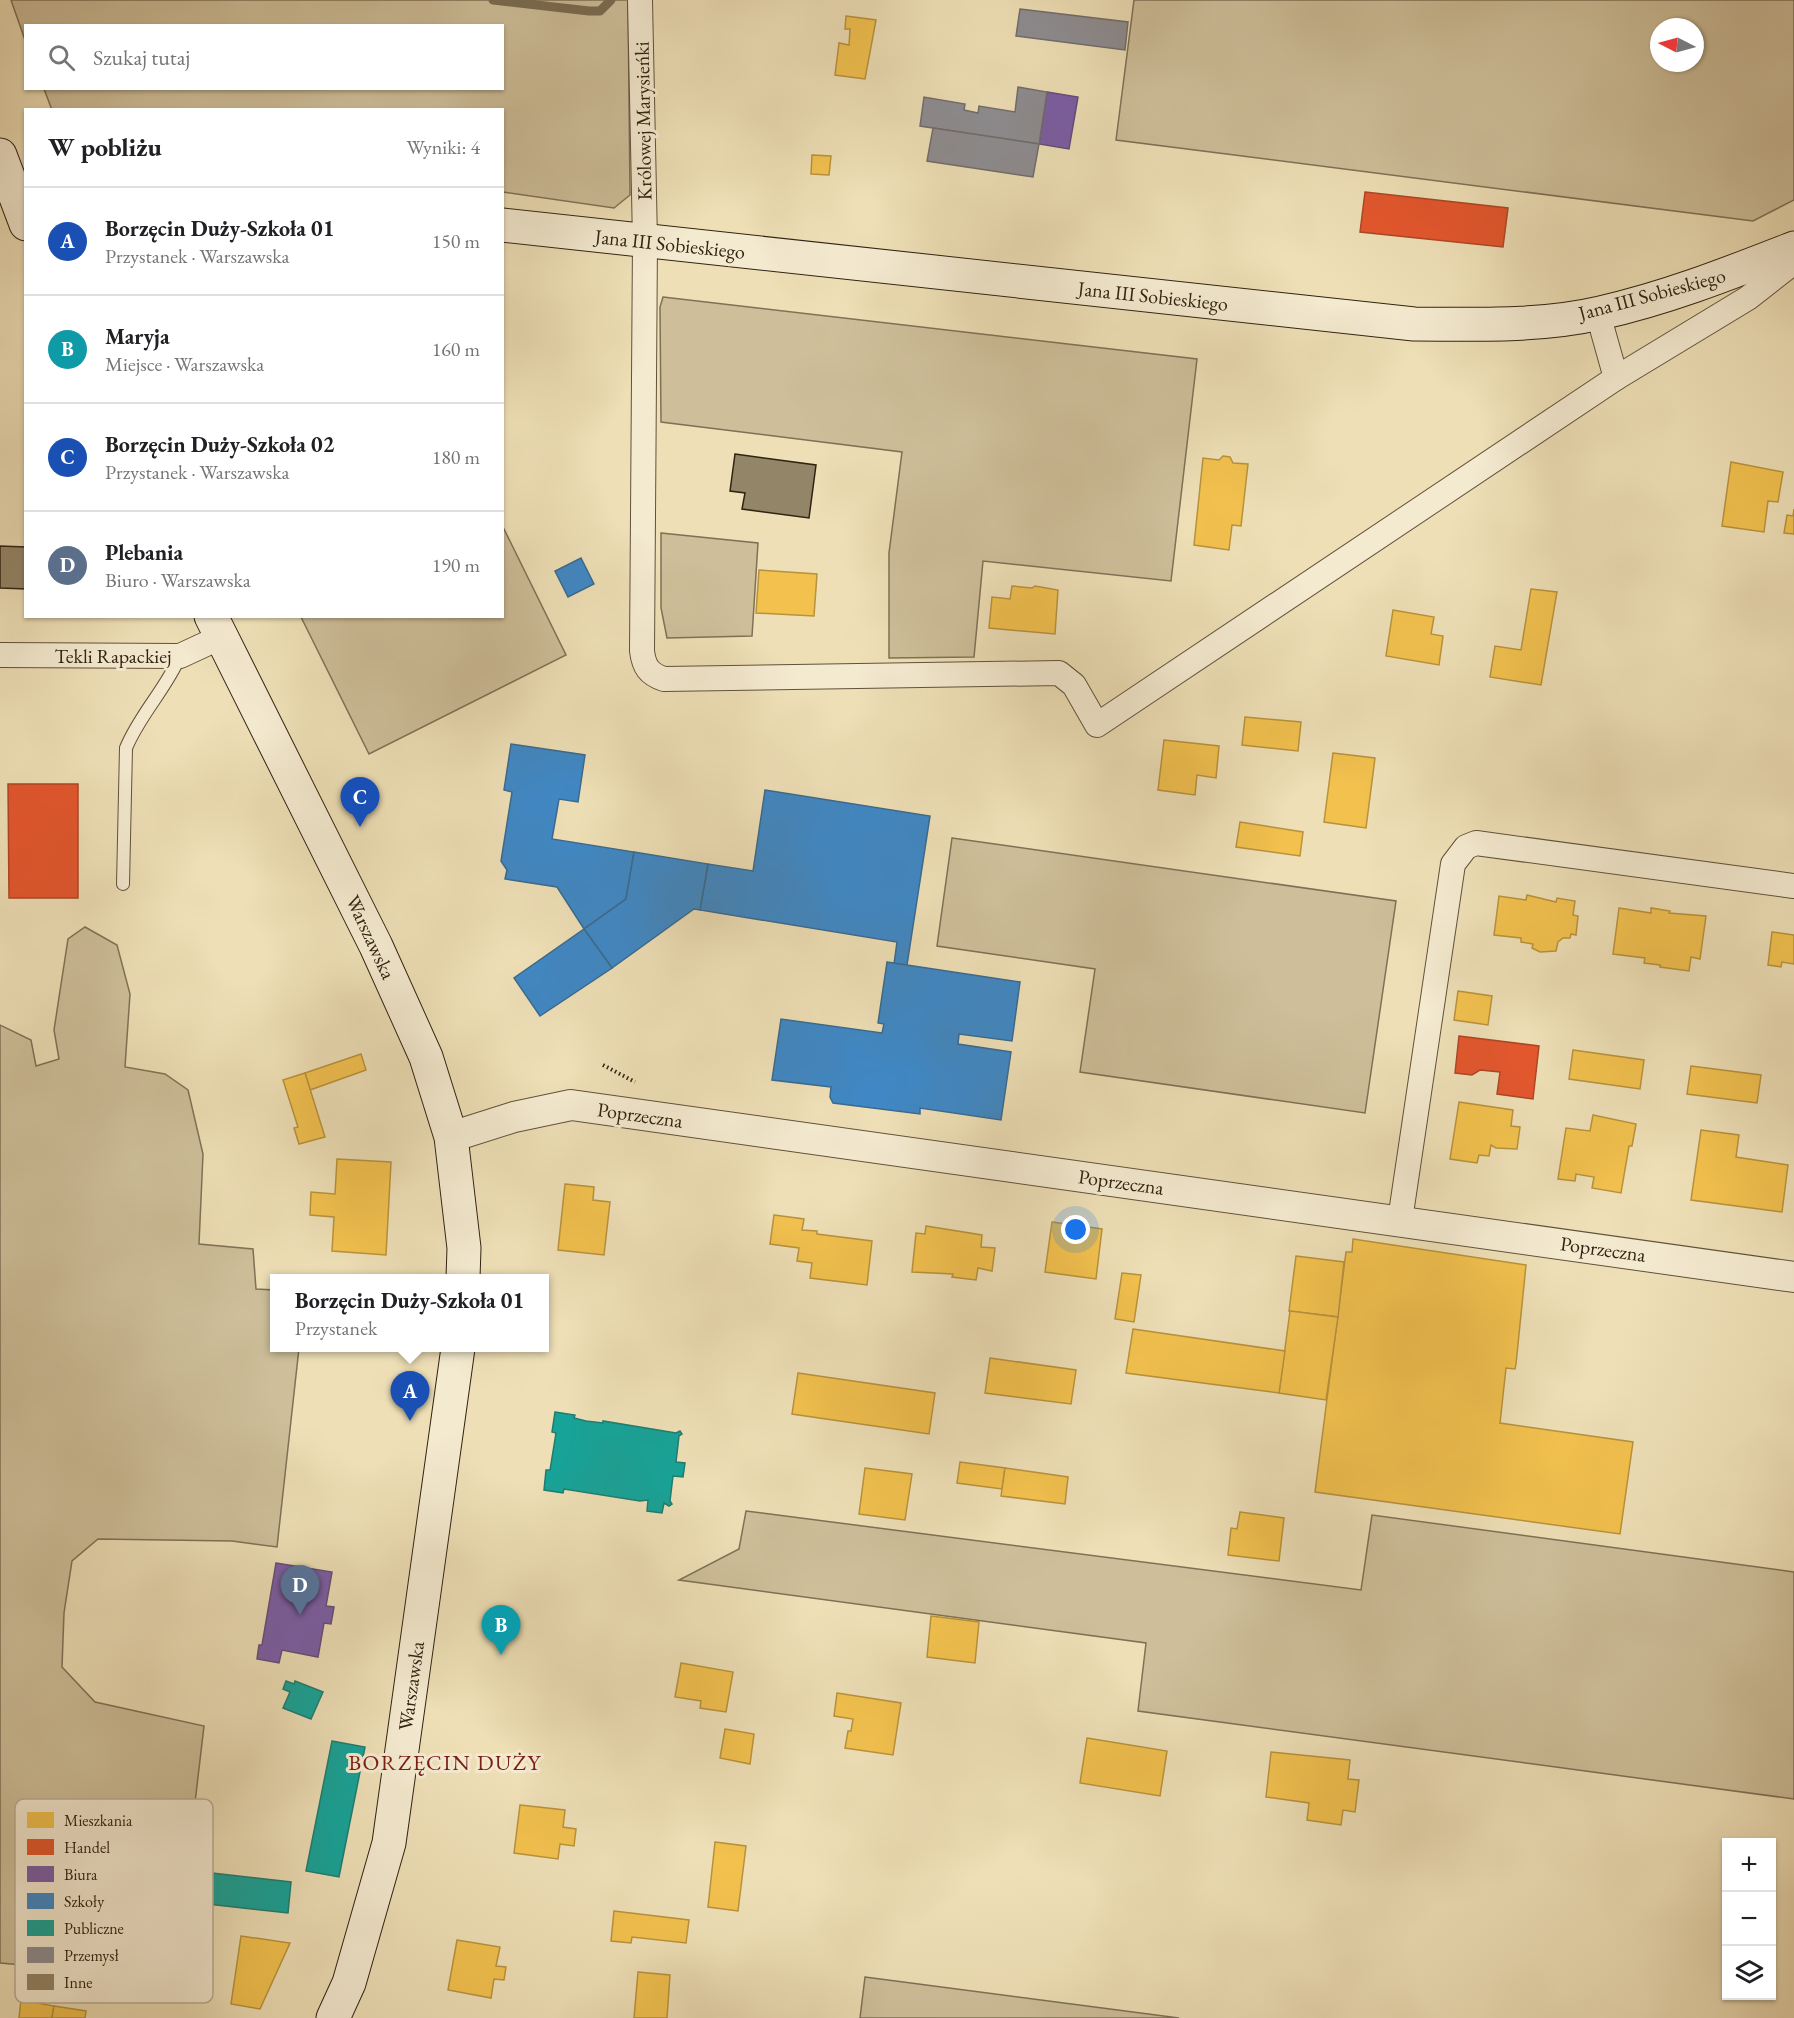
<!DOCTYPE html>
<html lang="pl">
<meta charset="utf-8">
<style>
body{margin:0;font-family:"EB Garamond",serif;background:#f2f2f2;color:#202124}
.controls{position:absolute;right:18px;bottom:18px;display:grid;overflow:hidden;border-radius:0px;box-shadow:0 2px 4px #0004}
.controls button{width:54px;height:54px;display:grid;place-items:center;padding:0;border:0;border-bottom:2px solid #e0e0e0;background:#fff;color:#202124;font:30px sans-serif}
.compass{position:absolute;left:1650px;top:18px;width:54px;height:54px;border-radius:50%;background:#fff;box-shadow:0 2px 4px #0004;rotate:276deg}
.you{position:absolute;left:1076px;top:1230px;width:21px;height:21px;margin:-15px;border:4px solid #fff;border-radius:50%;background:#1a73e8;box-shadow:0 0 0 9px #1a73e833}
.badge{display:grid;place-items:center;width:39px;height:39px;border-radius:50%;background:#1a73e8;color:#fff;font-size:20px;font-weight:700}
.pin{position:absolute;translate:-50% -50px;filter:drop-shadow(0 2px 3px #0008)}
.pin::after{content:'';position:absolute;top:32px;width:21px;height:18px;background:inherit;clip-path:polygon(0 0,100% 0,50% 100%)}
.popup{position:absolute;left:270px;top:1274px;width:279px;height:78px;box-sizing:border-box;display:grid;place-content:center;border-radius:0px;background:#fff;filter:drop-shadow(0 2px 4px #0005);font-size:20px;white-space:nowrap;color:#757577}
.popup b{font-size:22px;color:#202124}
.popup::after{content:'';position:absolute;left:50%;top:100%;margin-left:-12px;border:12px solid transparent;border-top-color:#fff}
.list{margin:0;padding:0;list-style:none}
h2{display:flex;justify-content:space-between;align-items:center;height:78px;margin:0;padding:0 24px;font-size:26px}
h2 small{font-size:20px;font-weight:400;color:#757577}
.list li{display:grid;grid-template-columns:39px 1fr auto;gap:18px;align-items:center;box-sizing:border-box;height:108px;padding:0 24px;border-top:2px solid #e0e0e0}
.list b{display:block;font-size:22px;white-space:nowrap}
.list p{margin:0;font-size:20px;white-space:nowrap;color:#757577}
.list em{font-size:20px;font-style:normal;color:#757577}
.icon{flex:none;width:33px;height:33px;fill:none;stroke:currentColor;stroke-width:2;stroke-linecap:round;stroke-linejoin:round}
.map{position:relative;flex:none;width:1794px;height:2018px;overflow:hidden}
.search{position:absolute;background:#fff;box-shadow:0 2px 4px #0004;left:24px;top:24px;width:480px;height:66px;display:flex;align-items:center;gap:15px;box-sizing:border-box;padding:0 21px;border-radius:0px;color:#757577;font-size:22px}
.panel{position:absolute;background:#fff;box-shadow:0 2px 4px #0004;left:24px;top:108px;width:480px;height:510px;border-radius:0px}
.map>svg:first-child{display:block}
.green{fill:#cebf9a;stroke:#7f7156;stroke-width:1.5;fill-rule:evenodd}
.homes{fill:#f2c14e;stroke:#b8923c;stroke-width:1.5}
.shops{fill:#e4572e;stroke:#ae4726;stroke-width:1.5}
.offices{fill:#7b5ea7;stroke:#644c7a;stroke-width:1.5}
.schools{fill:#3f88c5;stroke:#3a6a8f;stroke-width:1.5}
.public{fill:#17a398;stroke:#1e7d70;stroke-width:1.5}
.industry{fill:#8d8d92;stroke:#716d6c;stroke-width:1.5}
.lines{fill:none;stroke-linecap:round;stroke-linejoin:round}
.stream{stroke:#7b6d53;stroke-width:9}
.building{fill:#938567;stroke:#302312;stroke-width:1.5}
.service-casing{stroke:#60523b;stroke-width:14}
.minor-casing{stroke:#60523b;stroke-width:26}
.tertiary-casing{stroke:#60523b;stroke-width:32}
.secondary-casing{stroke:#302312;stroke-width:35}
.path{stroke:#302312;stroke-width:4;stroke-dasharray:1.5 3;stroke-linecap:butt}
.service{stroke:#f4ead0;stroke-width:12}
.minor{stroke:#f4ead0;stroke-width:24}
.tertiary{stroke:#f4ead0;stroke-width:30}
.secondary{stroke:#f4ead0;stroke-width:33}
.labels{text-anchor:middle;dominant-baseline:central;stroke-width:6;stroke-linejoin:round;paint-order:stroke}
.street-label{font-size:20px;fill:#302312;stroke:#f4ead0}
.quarter-label{font-size:22px;letter-spacing:1.5px;fill:#7a1f14;stroke:#f4ead0}
.key{fill:#f4ead0;stroke:#b9ae97;stroke-width:1.5}
.key-label{font-size:16px;fill:#302312}
</style>
<div class="map">
<svg width="1794" height="2018" viewBox="0 0 1794 2018">
<rect width="100%" height="100%" fill="#eedfb6"/>
<filter id="stains"><feTurbulence type="fractalNoise" baseFrequency=".00333" numOctaves="4"/><feColorMatrix values="0 0 0 0 .2 0 0 0 0 .09 0 0 0 0 .02 0 0 0 .5 -.17"/></filter>
<radialGradient id="worn" r=".72"><stop offset=".6" stop-color="#630" stop-opacity="0"/><stop offset="1" stop-color="#630" stop-opacity=".3"/></radialGradient>
<g class="green">
<path d="M11 0H628L630 195 614 208 503 192 502 110H52L44 89 502 88V26H26L25 40Z"/>
<path d="M1134 0H1794V200L1753 221 1116 140ZM1659 27H1695V63H1659Z"/>
<path d="M663 297 1197 359 1171 581 983 561 974 657 889 658V553L902 452 661 422 660 307Z"/>
<path d="M503 527 566 655 369 754 301 617 502 616Z"/>
<path d="M661 533 758 543 752 636 667 638 661 608Z"/>
<path d="M952 838 1396 901 1365 1113 1080 1072 1095 969 937 946Z"/>
<path d="M85 927 117 945 130 994 125 1067 165 1074 188 1090 203 1154 199 1244 253 1249 256 1289 275 1290V1348H299L277 1547 232 1541 98 1539 72 1561 64 1613 62 1667 95 1702 204 1726 182 1913 74 1910 68 1969 0 1963V1025L31 1040 36 1066 59 1059 54 1030 68 939Z"/>
<path d="M746 1511 1361 1590 1372 1515 1794 1572V1799L1138 1711 1146 1643 679 1580 739 1549Z"/>
<path d="M865 1977 1179 2018H860Z"/>
</g>
<g class="homes">
<path d="M846 16 876 20 865 79 835 75 839 43 849 45 850 29H845Z"/>
<path d="M812 155 831 156 829 175 811 174Z"/>
<path d="M1223 456 1230 457 1233 463 1248 464 1241 526 1232 525 1229 550 1194 545 1203 458 1219 460Z"/>
<path d="M1731 462 1783 472 1778 502 1768 501 1764 532 1722 526Z"/>
<path d="M1794 509V534L1784 533 1787 515 1793 516Z"/>
<path d="M759 570 817 574 814 616 756 613Z"/>
<path d="M1012 586 1032 588 1035 586 1058 590 1055 634 989 628 992 597 1010 599Z"/>
<path d="M1531 589 1557 592 1541 685 1490 677 1495 646 1521 650Z"/>
<path d="M1393 610 1434 617 1431 634 1443 636 1439 665 1386 656Z"/>
<path d="M1245 717 1301 722 1298 751 1242 745Z"/>
<path d="M1164 740 1219 746 1216 778 1197 775 1195 795 1158 790Z"/>
<path d="M1333 753 1375 758 1366 828 1324 822Z"/>
<path d="M1240 822 1303 832 1300 856 1236 847Z"/>
<path d="M1527 895 1556 902 1557 898 1575 901 1573 915 1578 916 1576 935 1571 934 1570 938H1563L1558 942 1556 951 1540 952 1532 948 1533 944 1521 942V938L1494 935 1499 896 1526 900Z"/>
<path d="M1619 908 1651 913V908L1670 911 1669 913 1706 916 1700 959 1691 957 1689 971 1660 967V965L1644 963 1645 958 1613 954Z"/>
<path d="M1772 932 1794 935V964L1782 962 1781 967 1768 965Z"/>
<path d="M1458 991 1492 996 1488 1025 1454 1020Z"/>
<path d="M1573 1050 1644 1060 1640 1089 1569 1079Z"/>
<path d="M361 1054 366 1070 310 1090 305 1073Z"/>
<path d="M1691 1066 1761 1075 1757 1103 1687 1094Z"/>
<path d="M305 1073 325 1137 299 1144 294 1128 298 1127 283 1080Z"/>
<path d="M1459 1102 1513 1110 1511 1126 1520 1127 1517 1149 1496 1148 1491 1145 1489 1156 1479 1155 1477 1163 1450 1159Z"/>
<path d="M1593 1115 1636 1124 1632 1146H1629L1621 1193 1592 1188 1594 1177 1576 1174 1575 1181 1558 1179 1566 1128 1590 1131Z"/>
<path d="M1701 1130 1739 1135 1736 1157 1788 1165 1782 1212 1691 1200Z"/>
<path d="M337 1159 391 1162 386 1255 332 1251 334 1217 310 1215 311 1192 335 1194Z"/>
<path d="M565 1184 594 1187 593 1200 610 1202 604 1255 558 1250Z"/>
<path d="M774 1215 804 1219 802 1230 817 1231V1234L872 1241 867 1285 810 1278 812 1263 797 1261 799 1248 770 1244Z"/>
<path d="M1052 1222 1102 1229 1096 1279 1045 1272Z"/>
<path d="M926 1226 982 1235 981 1247 995 1248 992 1271 978 1268 976 1280 952 1277 953 1274 912 1272 916 1233 925 1234Z"/>
<path d="M1353 1239 1526 1265 1516 1364 1515 1369 1506 1368 1500 1423 1633 1442 1620 1534 1315 1492 1346 1252H1352Z"/>
<path d="M1296 1256 1344 1262 1338 1317 1289 1311Z"/>
<path d="M1122 1273 1141 1275 1134 1322 1115 1319Z"/>
<path d="M1290 1311 1338 1317 1326 1400 1279 1393Z"/>
<path d="M1133 1329 1285 1351 1279 1393 1126 1373Z"/>
<path d="M990 1358 1076 1370 1071 1404 985 1393Z"/>
<path d="M798 1373 935 1393 929 1434 792 1414Z"/>
<path d="M960 1462 1005 1468 1002 1489 957 1483Z"/>
<path d="M865 1468 912 1474 905 1520 859 1514Z"/>
<path d="M1005 1468 1068 1477 1065 1504 1001 1496Z"/>
<path d="M1240 1512 1284 1518 1279 1561 1228 1555 1231 1528 1237 1529Z"/>
<path d="M931 1616 979 1622 975 1663 927 1657Z"/>
<path d="M681 1663 733 1672 726 1712 700 1708 701 1701 675 1697Z"/>
<path d="M837 1693 901 1703 893 1755 845 1748 848 1731H851L853 1719 834 1716Z"/>
<path d="M725 1729 754 1734 750 1764 720 1758Z"/>
<path d="M1087 1738 1167 1751 1160 1796 1080 1783Z"/>
<path d="M1271 1752 1350 1760 1348 1779 1359 1780 1355 1812 1343 1810 1341 1825 1307 1820 1309 1803 1266 1797Z"/>
<path d="M520 1805 565 1810 563 1827 576 1829 574 1846 560 1844 558 1859 514 1853Z"/>
<path d="M715 1842 746 1846 738 1911 708 1907Z"/>
<path d="M614 1911 689 1920 686 1943 632 1937 631 1943 611 1941Z"/>
<path d="M129 1936 172 1940 168 1979 125 1974Z"/>
<path d="M241 1936 290 1943 260 2009 231 2004Z"/>
<path d="M457 1940 500 1947 496 1966 506 1967 504 1980 494 1979 491 1998 448 1990Z"/>
<path d="M638 1972 670 1975 667 2018H634Z"/>
<path d="M21 2000 54 2006 52 2018H19Z"/>
<path d="M54 2006 86 2011 85 2018H52Z"/>
</g>
<g class="shops">
<path d="M1365 192 1508 208 1503 247 1360 232Z"/>
<path d="M8 784H78V898H9Z"/>
<path d="M1459 1036 1539 1046 1533 1099 1497 1094 1500 1072 1480 1070 1472 1075 1455 1073Z"/>
</g>
<g class="offices">
<path d="M1047 92 1078 97 1069 149 1039 144Z"/>
<path d="M276 1563 332 1572 326 1606 334 1607 331 1624 324 1623 318 1657 282 1650 279 1663 257 1659 259 1645H262Z"/>
</g>
<g class="schools">
<path d="M581 558 594 584 568 597 555 571Z"/>
<path d="M511 744 585 755 578 802 559 799 552 839 634 852 626 899 584 929 557 887 505 879 507 870 501 861 512 792 504 790Z"/>
<path d="M765 790 930 816 907 965 894 964 897 942 700 910 708 864 753 871Z"/>
<path d="M634 852 708 864 700 910 694 909 612 968 584 929 626 899Z"/>
<path d="M584 929 612 968 540 1016 514 978Z"/>
<path d="M887 962 1020 982 1012 1041 959 1034 958 1044 1011 1052 1001 1120 920 1108V1114L833 1103 830 1097 831 1087 772 1080 781 1019 882 1033 884 1024 878 1023Z"/>
</g>
<g class="public">
<path d="M555 1412 575 1415 574 1418 586 1421 603 1423V1421L676 1433 680 1431 682 1434 679 1436 676 1462 685 1463 683 1477 673 1476 670 1501 672 1504 669 1506 664 1503 662 1513 647 1511 648 1500 640 1501 564 1489 563 1493 544 1490 546 1470H550L556 1433 552 1432Z"/>
<path d="M286 1681 294 1684 295 1681 323 1692 311 1719 283 1708 290 1692 283 1689Z"/>
<path d="M332 1741 365 1747 339 1877 306 1871Z"/>
<path d="M212 1873 291 1882 288 1913 208 1904Z"/>
</g>
<g class="industry">
<path d="M1020 9 1128 22 1125 50 1016 36Z"/>
<path d="M1018 87 1047 92 1039 144 920 126 924 97 965 104 964 110 978 113 979 106 1015 112Z"/>
<path d="M933 128 1039 144 1033 177 927 161Z"/>
</g>
<g class="lines">
<path class="stream" d="M493 0 589 11H600L611 0"/>
</g>
<g class="building">
<path d="M735 454 816 465 809 518 742 509 745 493 730 491Z"/>
<path d="M0 546 26 547V589L0 588Z"/>
</g>
<g class="lines">
<defs>
<path id="service" d="M123 884 126 748C140 714 166 689 180 656"/>
<g id="minor">
<path d="M640 0 645 241 642 651C644 667 649 674 664 679L1059 673 1074 685 1097 725 1616 378 1598 314"/>
<path d="M1616 378 1748 298 1794 262"/>
<path d="M0 655 180 656 221 637"/>
<path d="M1400 1220 1453 864 1466 847 1476 843 1794 886"/>
</g>
<path id="tertiary" d="M451 1137 514 1117 571 1105 1794 1277"/>
<g id="secondary">
<path d="M0 155 26 224"/>
<path d="M502 225 1414 324C1475 324 1540 327 1600 313 1667 298 1730 273 1794 248"/>
<path d="M211 616 376 946 426 1057 451 1137 464 1248 463 1278"/>
<path d="M333 2018 349 1983 389 1843 458 1348"/>
</g>
</defs>
<use href="#service" class="service-casing"/>
<use href="#minor" class="minor-casing"/>
<use href="#tertiary" class="tertiary-casing"/>
<use href="#secondary" class="secondary-casing"/>
<path class="path" d="M603 1065 635 1082"/>
<use href="#service" class="service"/>
<use href="#minor" class="minor"/>
<use href="#tertiary" class="tertiary"/>
<use href="#secondary" class="secondary"/>
</g>
<g class="labels">
<g class="street-label">
<text transform="translate(643 121) rotate(-91)">Królowej Marysieńki</text>
<text transform="translate(670 244) rotate(6)">Jana III Sobieskiego</text>
<text transform="translate(1652 294) rotate(-15)">Jana III Sobieskiego</text>
<text transform="translate(1153 296) rotate(6)">Jana III Sobieskiego</text>
<text x="113" y="656">Tekli Rapackiej</text>
<text transform="translate(371 937) rotate(65)">Warszawska</text>
<text transform="translate(640 1115) rotate(8)">Poprzeczna</text>
<text transform="translate(1121 1182) rotate(8)">Poprzeczna</text>
<text transform="translate(1603 1249) rotate(8)">Poprzeczna</text>
<text transform="translate(411 1686) rotate(-82)">Warszawska</text>
</g>
<g class="quarter-label">
<text x="445" y="1762">BORZĘCIN DUŻY</text>
</g>
</g>
<rect x="15" y="1799" width="198" height="204" rx="9" class="key"/>
<rect x="27" y="1812" width="27" height="16" fill="#f2c14e"/>
<rect x="27" y="1839" width="27" height="16" fill="#e4572e"/>
<rect x="27" y="1866" width="27" height="16" fill="#7b5ea7"/>
<rect x="27" y="1893" width="27" height="16" fill="#3f88c5"/>
<rect x="27" y="1920" width="27" height="16" fill="#17a398"/>
<rect x="27" y="1947" width="27" height="16" fill="#8d8d92"/>
<rect x="27" y="1974" width="27" height="16" fill="#938567"/>
<g class="key-label">
<text x="64" y="1826">Mieszkania</text>
<text x="64" y="1853">Handel</text>
<text x="64" y="1880">Biura</text>
<text x="64" y="1907">Szkoły</text>
<text x="64" y="1934">Publiczne</text>
<text x="64" y="1961">Przemysł</text>
<text x="64" y="1988">Inne</text>
</g>
<rect width="100%" height="100%" filter="url(#stains)"/>
<rect width="100%" height="100%" fill="url(#worn)"/>
</svg>
<div class="controls">
<button>+</button>
<button>−</button>
<button><svg class="icon" aria-label="layers" viewBox="0 0 24 24"><path d="M12 4l9 5-9 5-9-5zM3 14l9 5 9-5"/></svg></button>
</div>
<svg class="compass" viewBox="-18 -18 36 36"><path d="M0-13l5 13h-10z" fill="#e53935"/><path d="M0 13l5-13h-10z" fill="#757577"/></svg>
<div class="you"></div>
<div class="pin badge" style="left:410px;top:1421px;background:#1a4fb4">A</div>
<div class="popup"><b>Borzęcin Duży-Szkoła 01</b>Przystanek</div>
<div class="pin badge" style="left:501px;top:1655px;background:#0f9aa8">B</div>
<div class="pin badge" style="left:360px;top:827px;background:#1a4fb4">C</div>
<div class="pin badge" style="left:300px;top:1615px;background:#5c6f8a">D</div>
<div class="search"><svg class="icon" aria-label="search" viewBox="0 0 24 24"><circle cx="10" cy="10" r="6"/><path d="M15 15l6 6"/></svg>Szukaj tutaj</div>
<section class="panel">
<h2>W pobliżu<small>Wyniki: 4</small></h2>
<ul class="list">
<li><span class="badge" style="background:#1a4fb4">A</span><div><b>Borzęcin Duży-Szkoła 01</b><p>Przystanek · Warszawska</p></div><em>150 m</em></li>
<li><span class="badge" style="background:#0f9aa8">B</span><div><b>Maryja</b><p>Miejsce · Warszawska</p></div><em>160 m</em></li>
<li><span class="badge" style="background:#1a4fb4">C</span><div><b>Borzęcin Duży-Szkoła 02</b><p>Przystanek · Warszawska</p></div><em>180 m</em></li>
<li><span class="badge" style="background:#5c6f8a">D</span><div><b>Plebania</b><p>Biuro · Warszawska</p></div><em>190 m</em></li>
</ul>
</section>
</div>
